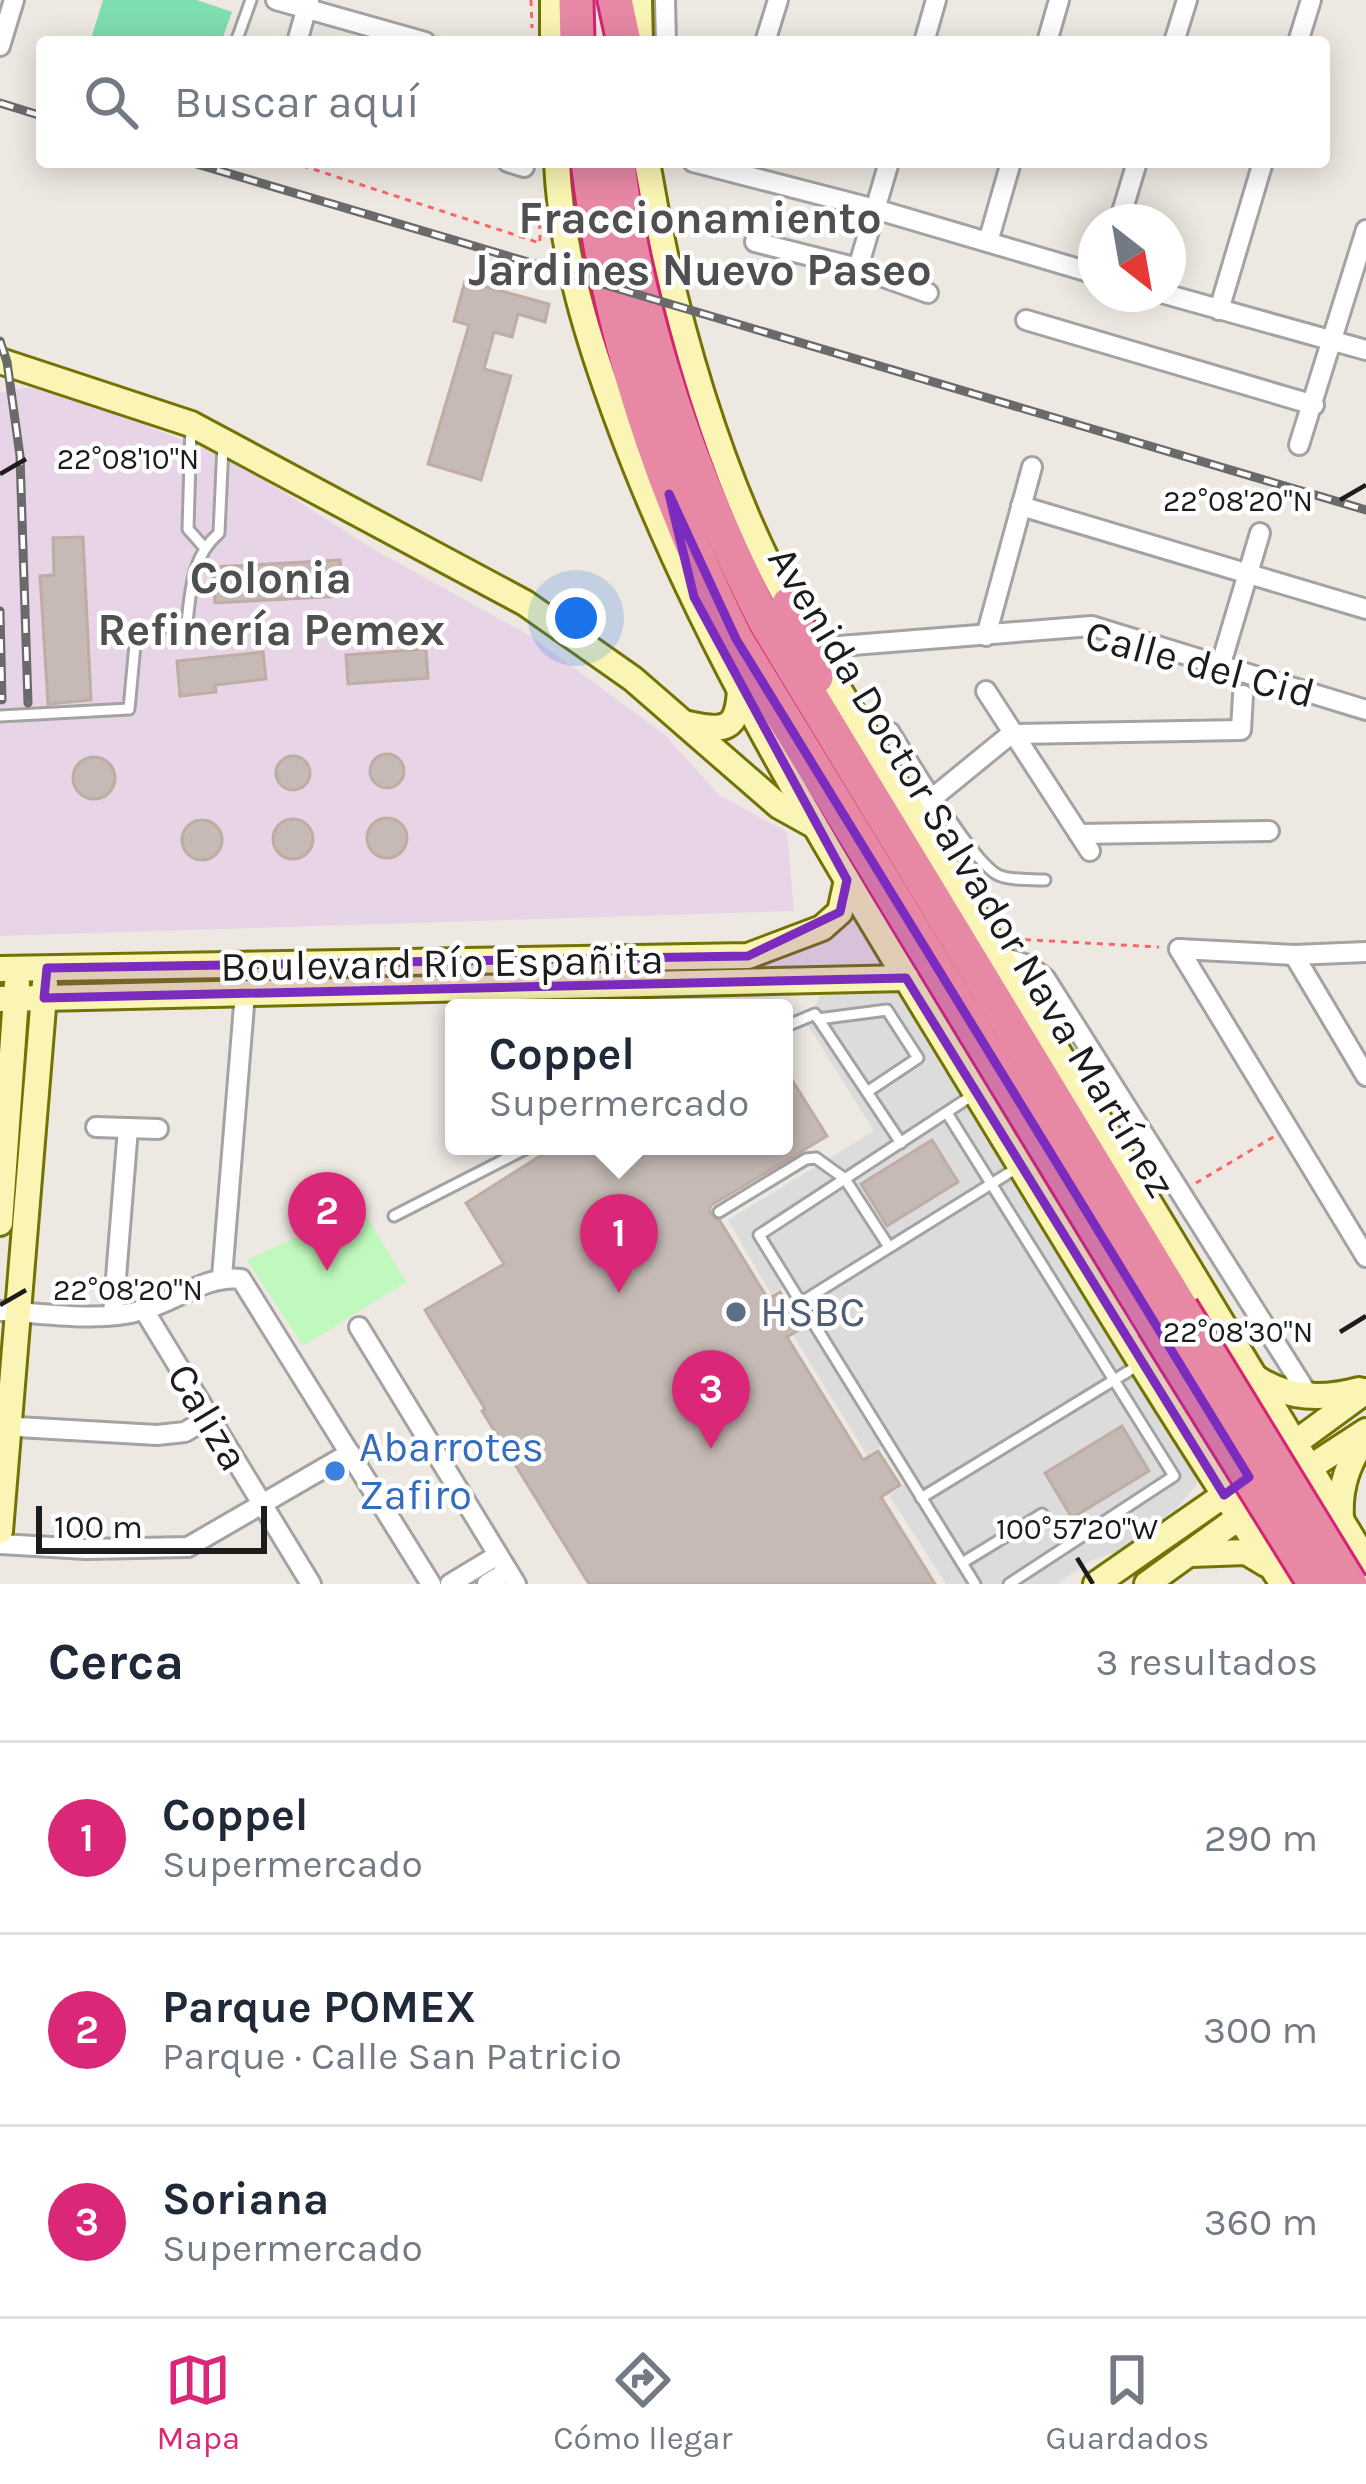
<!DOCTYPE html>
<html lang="es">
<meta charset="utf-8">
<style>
body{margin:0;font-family:Karla,sans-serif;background:#f2f2f3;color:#1f2937}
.compass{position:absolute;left:1078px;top:204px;width:108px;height:108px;border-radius:50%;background:#fff;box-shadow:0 6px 30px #0003;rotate:149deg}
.scale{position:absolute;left:36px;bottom:30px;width:231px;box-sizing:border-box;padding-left:12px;border:6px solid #1c1c1c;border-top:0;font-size:33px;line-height:42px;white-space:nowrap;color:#1c1c1c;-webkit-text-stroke:9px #fff;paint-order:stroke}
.you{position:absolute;left:576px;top:618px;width:42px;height:42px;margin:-30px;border:9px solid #fff;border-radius:50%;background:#1a73e8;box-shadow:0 0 0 18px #1a73e833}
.badge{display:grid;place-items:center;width:78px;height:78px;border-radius:50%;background:#db2777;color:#fff;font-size:39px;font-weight:700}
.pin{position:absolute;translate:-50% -99px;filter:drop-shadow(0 3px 6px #0008)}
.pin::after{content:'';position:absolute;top:63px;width:42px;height:36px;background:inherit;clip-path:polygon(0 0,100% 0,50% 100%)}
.popup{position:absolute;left:445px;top:999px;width:348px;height:156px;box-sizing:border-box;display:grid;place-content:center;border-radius:12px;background:#fff;filter:drop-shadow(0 3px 9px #0005);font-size:39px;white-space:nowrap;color:#747a83}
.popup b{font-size:45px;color:#1f2937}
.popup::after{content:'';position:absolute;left:50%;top:100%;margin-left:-24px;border:24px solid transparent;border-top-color:#fff}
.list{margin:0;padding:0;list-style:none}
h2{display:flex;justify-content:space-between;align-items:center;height:156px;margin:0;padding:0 48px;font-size:51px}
h2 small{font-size:39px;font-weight:400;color:#747a83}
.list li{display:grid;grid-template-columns:78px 1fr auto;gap:36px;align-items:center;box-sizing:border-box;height:192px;padding:0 48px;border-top:3px solid #e0e1e3}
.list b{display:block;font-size:45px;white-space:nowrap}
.list p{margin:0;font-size:39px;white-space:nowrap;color:#747a83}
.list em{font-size:39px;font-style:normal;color:#747a83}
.icon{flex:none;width:66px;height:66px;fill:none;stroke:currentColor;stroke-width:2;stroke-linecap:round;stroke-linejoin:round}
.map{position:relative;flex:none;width:1366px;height:1584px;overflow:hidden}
.search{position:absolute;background:#fff;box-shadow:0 6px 30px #0003;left:36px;right:36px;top:36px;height:132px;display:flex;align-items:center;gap:30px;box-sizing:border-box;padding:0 42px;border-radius:12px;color:#747a83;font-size:45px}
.sheet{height:732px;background:#fff}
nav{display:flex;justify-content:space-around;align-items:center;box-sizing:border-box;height:168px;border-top:3px solid #e0e1e3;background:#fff;font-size:33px;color:#747a83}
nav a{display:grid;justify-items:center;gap:6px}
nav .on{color:#db2777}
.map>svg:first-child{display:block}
.industrial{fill:#e7d4e6}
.park{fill:#bff9bd}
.pitch{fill:#7edeaf}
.parking{fill:#dcdcdc}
.building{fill:#c5bab5;stroke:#bfada4;stroke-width:3}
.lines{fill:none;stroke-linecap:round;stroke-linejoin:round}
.lane-casing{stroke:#a3a3a3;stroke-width:15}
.street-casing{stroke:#a3a3a3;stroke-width:24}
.secondary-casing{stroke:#737304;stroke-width:30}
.highway-casing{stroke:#d82275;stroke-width:39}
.path{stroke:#fa6667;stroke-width:3;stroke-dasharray:6 6;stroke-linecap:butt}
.lane{stroke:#fff;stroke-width:9}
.street{stroke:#fff;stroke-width:18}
.secondary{stroke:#faf5b4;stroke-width:24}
.highway{stroke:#e788a4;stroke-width:33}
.rail-casing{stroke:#6a6a6a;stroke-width:9}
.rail{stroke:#fff;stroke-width:4.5;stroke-dasharray:14;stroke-linecap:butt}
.highway-bridge-casing{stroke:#d82275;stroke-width:39;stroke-linecap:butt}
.highway-bridge{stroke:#e788a4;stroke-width:33}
.marked{fill:#7b2cbf;fill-opacity:0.2;stroke:#7b2cbf;stroke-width:9;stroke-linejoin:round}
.ticks{fill:none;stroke:#1c1c1c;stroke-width:4.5}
.service-dot{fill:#5c6f8a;stroke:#fff;stroke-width:4.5}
.shop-dot{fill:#3f7fe0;stroke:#fff;stroke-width:4.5}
.labels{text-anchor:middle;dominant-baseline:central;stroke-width:9;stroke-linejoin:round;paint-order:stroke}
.street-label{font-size:42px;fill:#1c1c1c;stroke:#fff}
.service-label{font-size:42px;fill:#4e5e75;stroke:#fff;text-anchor:start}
.shop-label{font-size:42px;fill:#366cbe;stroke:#fff;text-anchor:start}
.neighbourhood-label{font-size:45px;font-weight:bold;fill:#4f4f4f;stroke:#fff}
.ticks-label{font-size:30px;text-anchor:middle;fill:#1c1c1c;stroke:#fff;stroke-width:9;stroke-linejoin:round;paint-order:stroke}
</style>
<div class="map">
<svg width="1366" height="1584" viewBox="0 0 1366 1584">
<rect width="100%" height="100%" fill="#eee8e2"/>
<path class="industrial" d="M33 387 90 403 235 461 373 549 532 637 665 735 719 795 787 832 794 911 0 936V392Z"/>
<path class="park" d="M361 1207 406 1282 303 1346 247 1260Z"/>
<path class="pitch" d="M103 0H197L232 12 221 42H90Z"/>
<path class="parking" d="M898 989 1041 1212 1046 1233 1066 1267 1084 1285 1196 1472 1197 1484 1177 1508 1121 1550 1088 1562 1057 1584H946L889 1495 905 1484 882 1446 867 1455 793 1335 808 1326 785 1287 771 1294 728 1220 874 1131 807 1024 820 995Z"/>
<g class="building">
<path d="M465 281 549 304 545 322 518 314 512 337 494 332 484 369 511 376 481 480 428 464 469 325 454 321Z"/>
<path d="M83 537 91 700 48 704 40 576 54 575 53 538Z"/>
<path d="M340 560 342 596 215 603 213 567Z"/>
<path d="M426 649 428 678 348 684 346 655Z"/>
<path d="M263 652 266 679 215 685 216 692 180 696 177 661Z"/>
<circle cx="387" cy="771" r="17"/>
<circle cx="293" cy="773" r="17"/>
<circle cx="94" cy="778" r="21"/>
<circle cx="387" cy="838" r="20"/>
<circle cx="293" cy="839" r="20"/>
<circle cx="202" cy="840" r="20"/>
<path d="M784 1067 827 1136 710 1206V1213L720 1221 768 1299 780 1292 802 1328 787 1337 863 1460 878 1451 900 1485 881 1497 935 1584H589L482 1411 485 1409 425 1310 504 1264 466 1203 556 1146H784Z"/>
<path d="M932 1140 958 1182 887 1226 861 1184Z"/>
<path d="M1122 1426 1149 1471 1072 1518 1045 1473Z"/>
</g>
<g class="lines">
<defs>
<g id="lane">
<path d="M236 42 251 0"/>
<path d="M191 426 188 529 203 546"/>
<path d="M0 716 129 709 136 634 187 622C191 589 192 556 219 533L223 445"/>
<path d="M871 739 893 729C911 758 972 862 998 875 1011 881 1030 879 1045 880"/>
<path d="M818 1019 887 1010 918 1058 867 1092"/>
<path d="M784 1027 815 1014 901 1143"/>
<path d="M973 1095 759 1235 975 1584"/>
<path d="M947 1113 1174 1476 1009 1584"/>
<path d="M719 1212 806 1159 816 1158 845 1179 889 1247"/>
<path d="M394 1216 531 1146"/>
<path d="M800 1303 1020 1166"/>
<path d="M921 1498 1137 1366"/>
<path d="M962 1563 1042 1514"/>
</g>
<g id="street">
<path d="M276 0 425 42"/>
<path d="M665 0 666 42"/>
<path d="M297 42 309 0"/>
<path d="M765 42 778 0"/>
<path d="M924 42 936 0"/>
<path d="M1047 42 1059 0"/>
<path d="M1174 42 1187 0"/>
<path d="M1298 42 1311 0"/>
<path d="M0 46 14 0"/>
<path d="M508 162 524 167"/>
<path d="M693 162 875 209 1096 274"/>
<path d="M1119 222 1137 162"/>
<path d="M755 242 858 268 928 293"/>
<path d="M988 242 1011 162"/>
<path d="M858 268 889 162"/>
<path d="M1165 294 1366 350"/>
<path d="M1219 310 1263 162"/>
<path d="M1026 320 1314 405"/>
<path d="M1299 445 1366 230"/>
<path d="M1021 506 1366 609"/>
<path d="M986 636 1032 467"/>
<path d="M820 658 840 646 1092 626 1366 710"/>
<path d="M1220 667 1260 533"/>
<path d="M986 691 1090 851"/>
<path d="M913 814 1011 734 1241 730 1243 695"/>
<path d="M1079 834 1269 831"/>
<path d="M1179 949 1366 1257"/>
<path d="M1179 949 1294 955 1366 952"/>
<path d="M1294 955 1366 1076"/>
<path d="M999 956 1028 965 1045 978 1309 1396"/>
<path d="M96 1127 158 1129"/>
<path d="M222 1277 245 993"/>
<path d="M144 1310 311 1584"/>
<path d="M0 1311C45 1313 100 1323 143 1310 177 1301 205 1275 241 1279L431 1584"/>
<path d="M113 1315 128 1128"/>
<path d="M359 1327 516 1584"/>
<path d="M0 1426 157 1435 185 1432 208 1418"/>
<path d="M0 1544 86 1549 188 1547 350 1453"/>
<path d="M450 1584 498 1555"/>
<path d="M487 1584 508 1571"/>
</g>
<g id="secondary">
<path d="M553 0V42"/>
<path d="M639 0 640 42"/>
<path d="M557 162C561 254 588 340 620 426 704 653 835 861 960 1067 1066 1241 1170 1415 1283 1584"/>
<path d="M647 162C672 311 720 483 795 614"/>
<path d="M0 361 191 424 525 603 633 679 779 806 815 826"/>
<path d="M818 655 1366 1561"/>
<path d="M688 724C724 732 738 731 740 689"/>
<path d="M0 969 748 956 822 928 840 912 847 880"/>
<path d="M0 999 906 978"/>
<path d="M0 1223 17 983"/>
<path d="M1255 1377C1286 1399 1322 1400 1359 1390"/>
<path d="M1284 1451 1366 1391"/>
<path d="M1300 1474 1366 1431"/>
<path d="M1341 1518C1339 1484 1349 1463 1366 1434"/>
<path d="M0 1531 45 983"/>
<path d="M1191 1554 1246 1552 1266 1564"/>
<path d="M1096 1584 1237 1486"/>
<path d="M1147 1584 1252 1508"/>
</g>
<g id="highway">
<path d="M576 0 577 42"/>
<path d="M615 0 624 42"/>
<path d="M588 162C608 330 661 489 736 639L1154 1325"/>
<path d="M618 162C636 321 693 481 766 623L1181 1308"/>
<path d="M789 604 816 677"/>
</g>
</defs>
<use href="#lane" class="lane-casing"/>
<use href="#street" class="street-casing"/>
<use href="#secondary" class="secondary-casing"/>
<use href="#highway" class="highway-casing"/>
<g class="path">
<path d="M531 0 532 28"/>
<path d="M291 162 540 243 539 202"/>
<path d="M1013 939 1159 947"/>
<path d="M1196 1183 1275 1136"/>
</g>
<use href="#lane" class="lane"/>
<use href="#street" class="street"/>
<use href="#secondary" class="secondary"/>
<use href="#highway" class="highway"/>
<defs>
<g id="rail">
<path d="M0 103 42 116"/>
<path d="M190 162 1366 510"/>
<path d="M0 341 7 362 20 456 28 703"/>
<path d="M0 611 2 700"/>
</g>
</defs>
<use href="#rail" class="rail-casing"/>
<use href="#rail" class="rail"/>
<defs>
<g id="highway-bridge">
<path d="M1181 1308 1350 1584"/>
<path d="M1154 1325 1315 1584"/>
</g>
</defs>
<use href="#highway-bridge" class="highway-bridge-casing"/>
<use href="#highway-bridge" class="highway-bridge"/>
</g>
<path class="marked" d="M669 494 736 639 1249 1477 1224 1495 906 978 44 998 47 968 748 956 840 912 847 880 694 597Z"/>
<path class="ticks" d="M0 474 26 459M1340 500 1366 485M0 1305 26 1290M1340 1332 1366 1316M1077 1558 1093 1584"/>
<circle class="service-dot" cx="736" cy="1312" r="12"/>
<circle class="shop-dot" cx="335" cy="1471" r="12"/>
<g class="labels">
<g class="street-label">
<text transform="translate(1200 664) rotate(15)">Calle del Cid</text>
<text transform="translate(972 872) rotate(59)">Avenida Doctor Salvador Nava Martínez</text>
<text transform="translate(442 963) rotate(-1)">Boulevard Río Españita</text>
<text transform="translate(208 1417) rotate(59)">Caliza</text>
</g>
<g class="service-label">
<text x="760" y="1312">HSBC</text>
</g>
<g class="shop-label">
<text x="359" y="1447">Abarrotes<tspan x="359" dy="48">Zafiro</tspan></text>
</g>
<g class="neighbourhood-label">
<text x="700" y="218">Fraccionamiento<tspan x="700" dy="52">Jardines Nuevo Paseo</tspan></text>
<text x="271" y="578">Colonia<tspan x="271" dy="52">Refinería Pemex</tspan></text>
</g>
</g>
<g class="ticks-label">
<text x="128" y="469">22°08'10"N</text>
<text x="1238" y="511">22°08'20"N</text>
<text x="128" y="1300">22°08'20"N</text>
<text x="1238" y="1342">22°08'30"N</text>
<text x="1077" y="1539">100°57'20"W</text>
</g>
</svg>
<svg class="compass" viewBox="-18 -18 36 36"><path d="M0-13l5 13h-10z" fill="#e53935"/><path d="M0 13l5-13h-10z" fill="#747a83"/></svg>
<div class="scale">100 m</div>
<div class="you"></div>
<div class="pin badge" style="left:619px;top:1293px">1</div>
<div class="popup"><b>Coppel</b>Supermercado</div>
<div class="pin badge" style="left:327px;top:1271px">2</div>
<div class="pin badge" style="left:711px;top:1449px">3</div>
<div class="search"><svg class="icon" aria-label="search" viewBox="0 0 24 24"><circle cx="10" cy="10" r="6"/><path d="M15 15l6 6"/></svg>Buscar aquí</div>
</div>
<section class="sheet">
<h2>Cerca<small>3 resultados</small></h2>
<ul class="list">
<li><span class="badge">1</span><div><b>Coppel</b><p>Supermercado</p></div><em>290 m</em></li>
<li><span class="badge">2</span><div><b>Parque POMEX</b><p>Parque · Calle San Patricio</p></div><em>300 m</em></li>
<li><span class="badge">3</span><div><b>Soriana</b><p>Supermercado</p></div><em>360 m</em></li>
</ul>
</section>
<nav>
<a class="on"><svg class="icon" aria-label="map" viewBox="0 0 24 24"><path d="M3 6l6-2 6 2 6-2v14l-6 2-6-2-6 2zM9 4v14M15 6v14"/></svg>Mapa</a>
<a><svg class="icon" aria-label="directions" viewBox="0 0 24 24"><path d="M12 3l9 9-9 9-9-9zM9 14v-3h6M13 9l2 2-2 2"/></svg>Cómo llegar</a>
<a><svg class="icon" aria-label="saved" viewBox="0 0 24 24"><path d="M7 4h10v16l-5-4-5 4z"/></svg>Guardados</a>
</nav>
